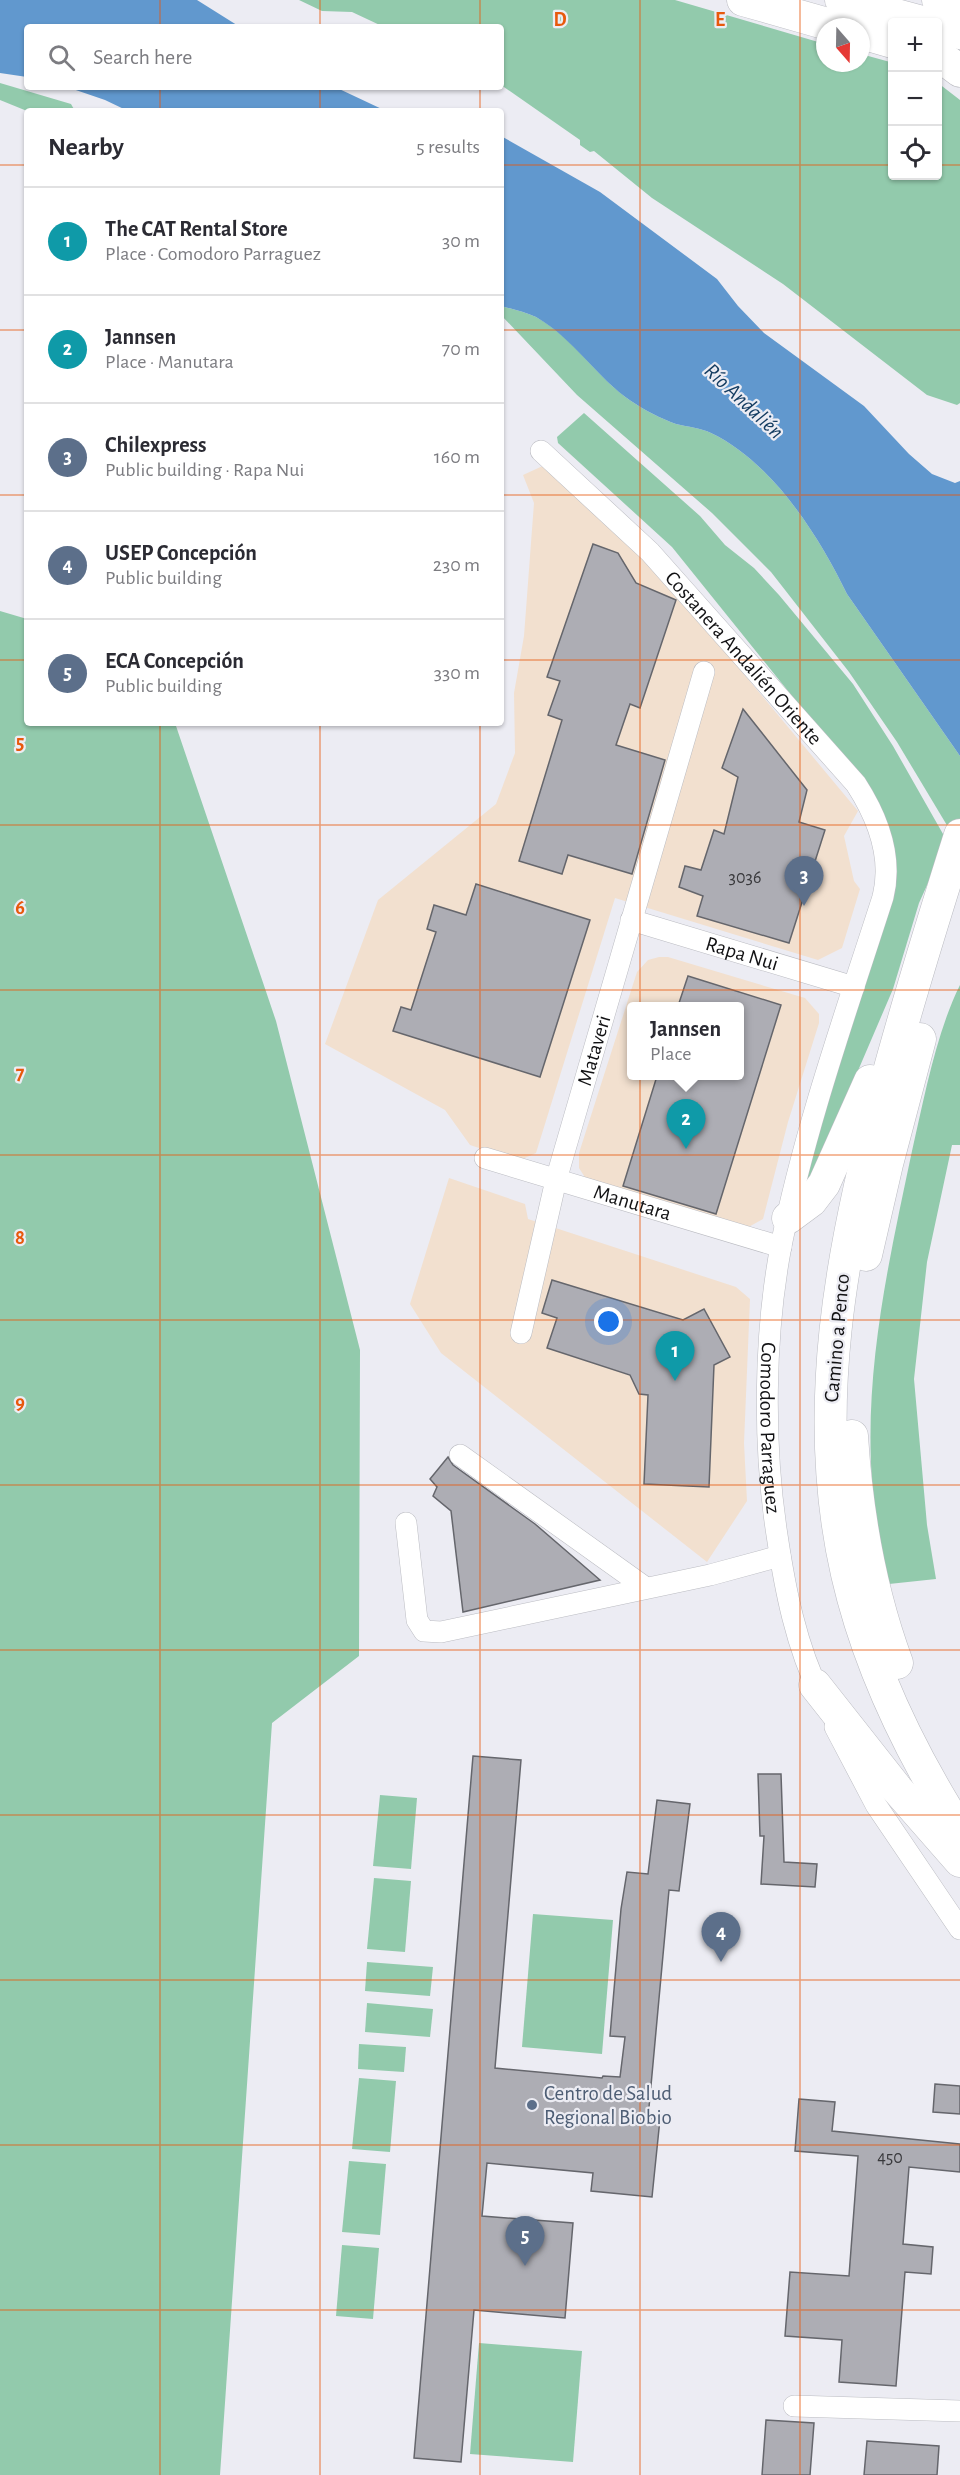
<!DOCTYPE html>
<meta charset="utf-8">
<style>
body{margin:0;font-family:"Alegreya Sans",sans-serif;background:#f7f7f7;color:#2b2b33}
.controls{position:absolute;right:18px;top:18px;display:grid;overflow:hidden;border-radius:6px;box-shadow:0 2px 4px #0004}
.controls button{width:54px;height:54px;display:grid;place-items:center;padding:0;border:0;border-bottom:2px solid #e1e1e2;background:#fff;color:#2b2b33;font:30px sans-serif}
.compass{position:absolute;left:816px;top:18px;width:54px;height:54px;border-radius:50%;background:#fff;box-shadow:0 2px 4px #0004;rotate:160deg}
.you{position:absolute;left:609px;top:1322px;width:21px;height:21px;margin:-15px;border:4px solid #fff;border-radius:50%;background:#1a73e8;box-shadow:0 0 0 9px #1a73e833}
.badge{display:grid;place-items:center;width:39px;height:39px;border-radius:50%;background:#ea580c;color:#fff;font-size:20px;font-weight:700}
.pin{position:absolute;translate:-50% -50px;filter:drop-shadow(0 2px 3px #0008)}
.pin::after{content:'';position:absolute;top:32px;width:21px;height:18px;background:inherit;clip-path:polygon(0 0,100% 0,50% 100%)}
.popup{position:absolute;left:627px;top:1002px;width:117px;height:78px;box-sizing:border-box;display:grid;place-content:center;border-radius:6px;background:#fff;filter:drop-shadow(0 2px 4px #0005);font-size:20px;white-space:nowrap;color:#7c7c81}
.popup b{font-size:22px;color:#2b2b33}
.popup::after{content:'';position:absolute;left:50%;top:100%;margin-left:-12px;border:12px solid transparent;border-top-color:#fff}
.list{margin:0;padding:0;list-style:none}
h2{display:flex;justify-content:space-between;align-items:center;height:78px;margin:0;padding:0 24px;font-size:26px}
h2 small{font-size:20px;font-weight:400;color:#7c7c81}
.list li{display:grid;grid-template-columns:39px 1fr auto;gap:18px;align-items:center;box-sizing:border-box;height:108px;padding:0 24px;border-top:2px solid #e1e1e2}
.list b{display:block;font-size:22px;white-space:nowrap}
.list p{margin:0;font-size:20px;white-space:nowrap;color:#7c7c81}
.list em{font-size:20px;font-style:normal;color:#7c7c81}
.icon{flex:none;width:33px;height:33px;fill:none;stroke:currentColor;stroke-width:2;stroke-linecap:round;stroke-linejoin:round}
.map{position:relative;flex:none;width:960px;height:2475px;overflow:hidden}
.search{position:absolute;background:#fff;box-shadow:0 2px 4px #0004;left:24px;top:24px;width:480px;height:66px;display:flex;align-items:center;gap:15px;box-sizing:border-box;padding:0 21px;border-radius:6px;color:#7c7c81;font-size:22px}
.panel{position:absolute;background:#fff;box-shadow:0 2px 4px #0004;left:24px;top:108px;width:480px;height:618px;border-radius:6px}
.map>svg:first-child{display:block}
.industrial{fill:#f2e0cf;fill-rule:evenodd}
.green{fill:#92caac}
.water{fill:#6198ce}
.building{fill:#adadb4;stroke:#65666c;stroke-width:1.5}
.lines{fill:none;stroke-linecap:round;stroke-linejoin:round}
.minor-casing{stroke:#bbbcc2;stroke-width:22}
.highway-casing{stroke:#bbbcc2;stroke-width:33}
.minor{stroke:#fff;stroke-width:21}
.highway{stroke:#fff;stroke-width:32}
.grid{fill:none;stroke:#e8590c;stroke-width:1.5;stroke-opacity:0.55}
.service-dot{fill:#5c6f8a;stroke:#ececf3;stroke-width:2}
.labels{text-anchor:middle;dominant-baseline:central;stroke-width:4.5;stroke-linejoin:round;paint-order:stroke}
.number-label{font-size:18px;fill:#39393c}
.street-label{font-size:21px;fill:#121214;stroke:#ececf3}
.service-label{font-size:21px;fill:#4e5e75;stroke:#ececf3;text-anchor:start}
.water-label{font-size:22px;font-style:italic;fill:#153d62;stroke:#ececf3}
.grid-label{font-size:20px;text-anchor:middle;font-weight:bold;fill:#e8590c;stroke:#ececf3;stroke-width:4.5;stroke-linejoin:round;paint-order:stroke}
</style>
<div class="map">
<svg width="960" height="2475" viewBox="0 0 960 2475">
<rect width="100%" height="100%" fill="#ececf3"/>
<g class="industrial">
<path d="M547 464 643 553 858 811 844 836 854 881 860 889 842 948 818 960 615 898 536 1153 518 1161 470 1145 445 1110 325 1044 378 900 496 804 515 753 514 693 524 636 534 503 523 475Z"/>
<path d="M659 957H668L805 998 819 1014V1023L788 1122 763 1219 745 1229 586 1179 579 1168V1153L637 972 648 960ZM632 1006H740V1076H632Z"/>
<path d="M449 1178 525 1204 528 1219 736 1287 750 1299 744 1443 747 1501 707 1562 441 1353 410 1304Z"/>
</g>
<g class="green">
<path d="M299 0H675L825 44V63H861V54L890 62 892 63V176H938V83L960 100V403L957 405 927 395 783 284 652 198 594 151 590 152 580 145V140L501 85V27H384L352 12 322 11Z"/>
<path d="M0 83 71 104 75 111H27L0 100Z"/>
<path d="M501 306C512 309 525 312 536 317 573 337 597 378 631 401 644 410 662 419 676 424 688 427 701 428 711 433 772 462 819 536 847 594L960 756V847L897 742 849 672 771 572 712 513 577 395 501 315Z"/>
<path d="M584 413 700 516 725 545 754 568 779 595 853 684 893 746 947 841 919 903 893 989 812 1178 805 1186 807 1165 891 896 871 794 672 547 558 443 557 437Z"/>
<path d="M0 611 27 619V723H175L276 1021 360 1350 359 1656 272 1723 220 2475H0Z"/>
<path d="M960 985V1145H952L927 1262 914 1379 927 1525 936 1579 889 1584C882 1550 875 1516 872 1481 864 1369 889 1260 912 1151 924 1099 936 1033 960 985Z"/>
<path d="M380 1795 417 1798 411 1869 373 1866Z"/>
<path d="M374 1878 411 1881 405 1952 367 1949Z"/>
<path d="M533 1914 613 1920 602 2054 522 2047Z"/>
<path d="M367 1962 433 1967 430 1996 365 1991Z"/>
<path d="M367 2003 433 2009 430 2037 365 2032Z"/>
<path d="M359 2044 406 2047 404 2072 358 2069Z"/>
<path d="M359 2078 396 2081 390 2152 352 2149Z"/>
<path d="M349 2161 386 2164 380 2235 342 2232Z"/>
<path d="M342 2245 379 2248 373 2319 336 2316Z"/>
<path d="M479 2343 582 2351 573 2462 470 2454Z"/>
</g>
<g class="water">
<path d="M0 0H197L240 27H27V77L0 73Z"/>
<path d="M67 87H335L386 111H128L105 100Z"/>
<path d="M501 136 600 192 717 279 738 306 764 333 864 406 909 454 932 474 955 483 960 481V756L847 594C819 536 772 462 711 433 701 428 688 427 676 424 662 419 644 410 631 401 597 378 573 338 536 317 525 312 512 309 501 306Z"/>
</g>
<g class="building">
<path d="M593 544 618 553 636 583 676 600 640 708 630 704 616 745 665 760 632 874 568 855 562 874 519 861 562 720 548 715 560 681 547 677Z"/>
<path d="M743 709 807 790 799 822 825 830 789 943 697 916 703 896 679 887 685 866 701 870 714 830 724 834 738 777 722 768Z"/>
<path d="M476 884 590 920 540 1077 393 1031 401 1007 411 1010 436 932 427 929 434 905 466 915Z"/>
<path d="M688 976 781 1005 716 1214 623 1186 657 1076H740V1006H678Z"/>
<path d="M552 1280 683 1320 704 1309 730 1357 714 1365 709 1487 644 1484 648 1395 639 1394 630 1375 547 1348 557 1318 542 1313Z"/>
<path d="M448 1457 453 1465 535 1524 600 1580 463 1612 451 1511 433 1496 437 1487 430 1479Z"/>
<path d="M473 1756 521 1760 495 2068 602 2078 603 2076 620 2077 625 2037 610 2036 621 1909 627 1872 648 1874 657 1800 690 1804 679 1891 669 1890 648 2118 660 2119 652 2197 591 2191 593 2173 487 2163 482 2216 573 2223 565 2318 474 2310 461 2462 414 2458Z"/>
<path d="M758 1774H781L784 1862 817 1864 815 1887 761 1884 764 1836H760Z"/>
<path d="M935 2084 960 2086V2114L933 2112Z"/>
<path d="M799 2099 835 2102 832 2131 960 2144V2172L909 2167 903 2244 933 2247 931 2274 905 2272 896 2386 839 2382 842 2340 785 2336 790 2272 849 2276 858 2156 795 2151Z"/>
<path d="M766 2420 814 2423 810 2475H762Z"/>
<path d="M867 2441 939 2446 937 2475H864Z"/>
</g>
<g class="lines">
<defs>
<g id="minor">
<path id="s1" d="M541 451 650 552 856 784C878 818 893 857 883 897 846 1012 805 1127 781 1246 764 1335 763 1445 777 1535 785 1589 796 1646 821 1696"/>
<path id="s2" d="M631 920 854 987"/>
<path id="s3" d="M485 1158 781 1247"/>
<path id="s4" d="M521 1333 556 1180 704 672"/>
<path d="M460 1455 646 1588"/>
<path d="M406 1523 417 1620 424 1631 441 1632 710 1575 780 1556"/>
<path d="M835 1727 876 1805 960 1929"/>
<path d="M794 2406 960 2411"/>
</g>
<g id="highway">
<path d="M743 0 838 27"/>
<path d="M841 0 922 22"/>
<path d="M938 0 960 6"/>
<path d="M938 27 960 33"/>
<path d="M861 33 892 42"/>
<path d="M940 56 960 71"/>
<path d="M960 835C933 920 907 1004 884 1090 841 1247 810 1413 847 1574 868 1666 910 1752 960 1831"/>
<path d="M788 1218 811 1201 824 1184 870 1081"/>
<path d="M866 1255 887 1164 920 1039"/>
<path d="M852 1436C857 1514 870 1590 897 1663"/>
<path d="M815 1685 897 1789 960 1861"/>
</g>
</defs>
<use href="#minor" class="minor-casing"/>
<use href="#highway" class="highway-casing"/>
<use href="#minor" class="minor"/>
<use href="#highway" class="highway"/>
</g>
<path class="grid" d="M160 0V27M320 0V27M480 0V27M640 0V2475M800 0V2475M160 87V111M320 87V111M480 87V111M0 165H27M501 165H892M938 165H960M0 330H27M501 330H960M0 495H27M501 495H960M0 660H27M501 660H960M160 723V2475M320 723V2475M480 723V2475M0 825H960M0 990H960M0 1155H960M0 1320H960M0 1485H960M0 1650H960M0 1815H960M0 1980H960M0 2145H960M0 2310H960"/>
<circle class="service-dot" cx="532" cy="2105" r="6"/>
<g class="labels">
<g class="number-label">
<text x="745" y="878">3036</text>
<text x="890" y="2158">450</text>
</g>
<g class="street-label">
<text stroke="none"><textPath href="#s1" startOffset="290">Costanera Andalién Oriente</textPath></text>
<text stroke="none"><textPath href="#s2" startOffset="116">Rapa Nui</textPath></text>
<text stroke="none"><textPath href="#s4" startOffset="292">Mataveri</textPath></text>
<text stroke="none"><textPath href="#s3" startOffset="154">Manutara</textPath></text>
<text transform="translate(837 1338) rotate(-85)">Camino a Penco</text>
<text stroke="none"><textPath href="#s1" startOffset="1125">Comodoro Parraguez</textPath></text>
</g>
<g class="service-label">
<text x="544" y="2093">Centro de Salud<tspan x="544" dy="24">Regional Biobio</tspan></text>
</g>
<g class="water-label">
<text transform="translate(744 401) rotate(43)">Río Andalién</text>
</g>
</g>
<g class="grid-label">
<text x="560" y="26">D</text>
<text x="720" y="26">E</text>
<text x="20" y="749">5</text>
<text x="20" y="914">6</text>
<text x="20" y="1079">7</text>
<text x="20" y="1244">8</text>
<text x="20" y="1409">9</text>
</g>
</svg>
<div class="controls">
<button>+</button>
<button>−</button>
<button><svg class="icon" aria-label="locate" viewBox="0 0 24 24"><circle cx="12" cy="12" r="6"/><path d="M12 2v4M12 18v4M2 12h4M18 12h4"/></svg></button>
</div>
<svg class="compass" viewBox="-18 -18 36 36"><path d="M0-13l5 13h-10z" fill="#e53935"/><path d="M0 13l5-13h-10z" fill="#7c7c81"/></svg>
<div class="you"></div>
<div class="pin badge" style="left:675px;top:1381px;background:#0f9aa8">1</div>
<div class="pin badge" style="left:686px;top:1149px;background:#0f9aa8">2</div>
<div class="popup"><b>Jannsen</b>Place</div>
<div class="pin badge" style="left:804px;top:906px;background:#5c6f8a">3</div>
<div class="pin badge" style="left:721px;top:1962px;background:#5c6f8a">4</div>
<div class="pin badge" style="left:525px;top:2266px;background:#5c6f8a">5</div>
<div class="search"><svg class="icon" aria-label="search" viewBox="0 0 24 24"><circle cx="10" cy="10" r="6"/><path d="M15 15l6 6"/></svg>Search here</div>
<section class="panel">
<h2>Nearby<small>5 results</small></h2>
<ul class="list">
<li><span class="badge" style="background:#0f9aa8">1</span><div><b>The CAT Rental Store</b><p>Place · Comodoro Parraguez</p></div><em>30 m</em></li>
<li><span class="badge" style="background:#0f9aa8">2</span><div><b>Jannsen</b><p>Place · Manutara</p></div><em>70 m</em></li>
<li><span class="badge" style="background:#5c6f8a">3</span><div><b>Chilexpress</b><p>Public building · Rapa Nui</p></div><em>160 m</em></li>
<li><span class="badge" style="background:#5c6f8a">4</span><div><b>USEP Concepción</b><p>Public building</p></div><em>230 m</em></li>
<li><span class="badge" style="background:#5c6f8a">5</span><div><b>ECA Concepción</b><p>Public building</p></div><em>330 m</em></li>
</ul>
</section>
</div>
